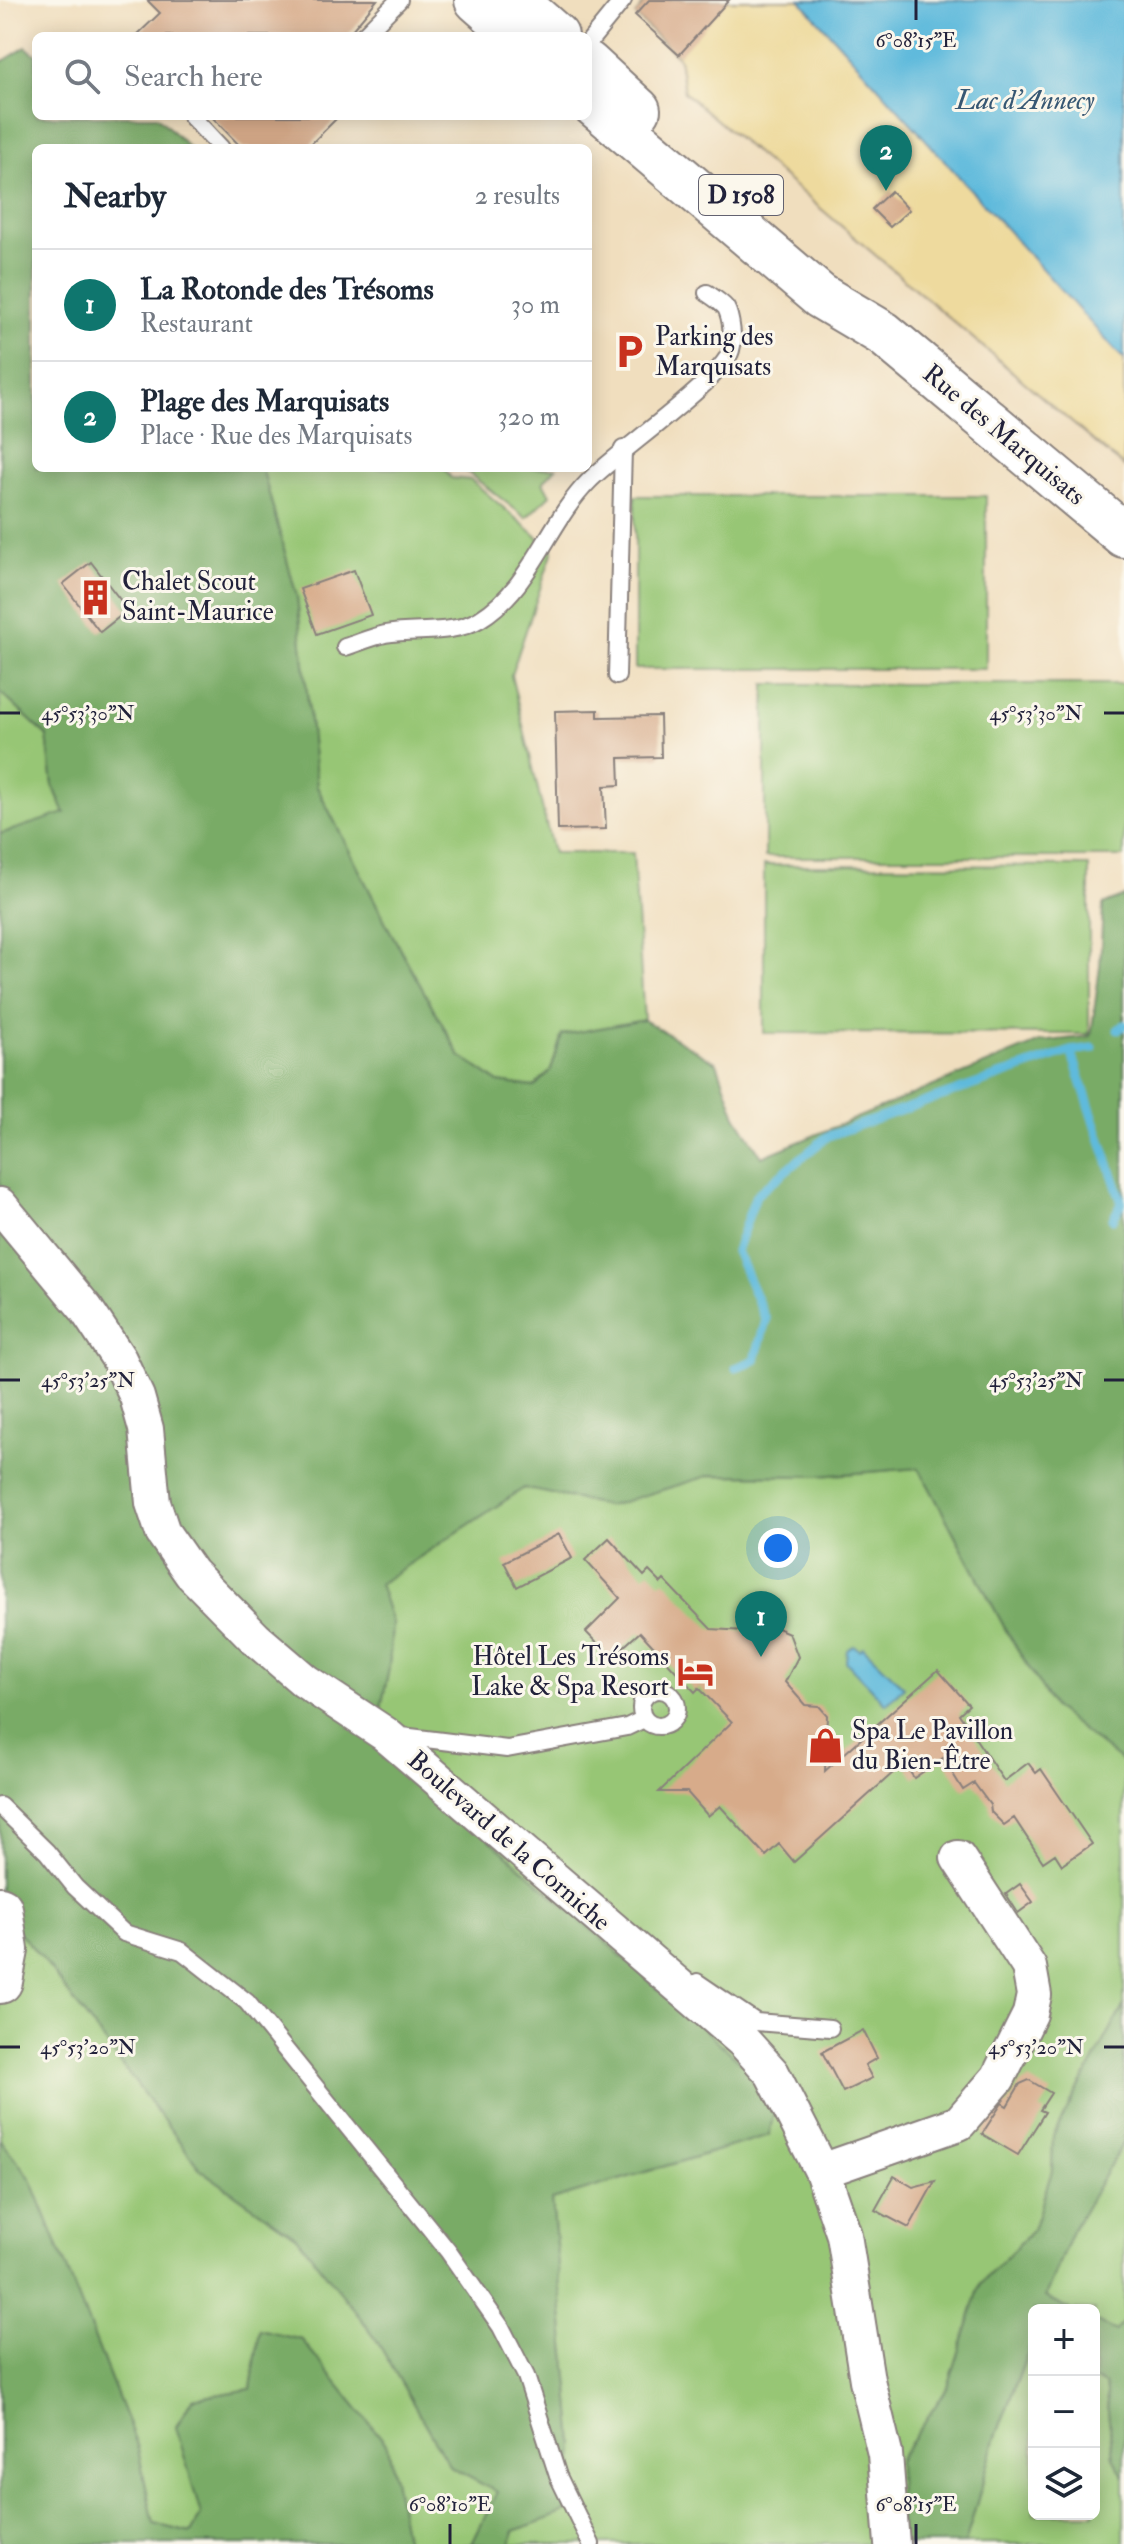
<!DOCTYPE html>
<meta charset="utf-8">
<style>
body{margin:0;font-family:"IM FELL Double Pica",serif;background:#f6f6f7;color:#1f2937}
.controls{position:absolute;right:24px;bottom:24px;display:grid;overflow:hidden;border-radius:12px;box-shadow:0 4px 20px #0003}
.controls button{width:72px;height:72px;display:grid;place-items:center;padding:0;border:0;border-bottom:2px solid #e0e1e3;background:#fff;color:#1f2937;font:40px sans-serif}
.you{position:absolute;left:778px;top:1548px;width:28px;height:28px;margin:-20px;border:6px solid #fff;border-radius:50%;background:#1a73e8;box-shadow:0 0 0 12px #1a73e833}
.badge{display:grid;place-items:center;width:52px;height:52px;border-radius:50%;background:#0f766e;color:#fff;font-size:26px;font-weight:700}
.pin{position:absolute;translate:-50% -66px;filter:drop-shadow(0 2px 4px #0008)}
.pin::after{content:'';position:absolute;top:42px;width:28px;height:24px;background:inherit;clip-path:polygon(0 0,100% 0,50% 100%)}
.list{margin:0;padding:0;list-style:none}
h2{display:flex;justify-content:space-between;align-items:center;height:104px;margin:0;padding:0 32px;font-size:34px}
h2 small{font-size:26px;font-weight:400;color:#747a83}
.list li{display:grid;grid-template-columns:52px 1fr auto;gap:24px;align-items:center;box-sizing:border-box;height:112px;padding:0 32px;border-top:2px solid #e0e1e3}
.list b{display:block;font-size:30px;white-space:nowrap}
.list p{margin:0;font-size:26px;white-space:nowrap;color:#747a83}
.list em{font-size:26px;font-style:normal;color:#747a83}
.icon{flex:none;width:44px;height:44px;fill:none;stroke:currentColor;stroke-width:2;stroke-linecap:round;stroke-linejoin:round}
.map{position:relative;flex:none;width:1124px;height:2544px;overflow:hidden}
.search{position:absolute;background:#fff;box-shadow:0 4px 20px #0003;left:32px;top:32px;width:560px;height:88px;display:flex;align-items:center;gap:20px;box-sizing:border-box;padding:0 28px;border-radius:12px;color:#747a83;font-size:30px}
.panel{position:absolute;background:#fff;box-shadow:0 4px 20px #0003;left:32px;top:144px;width:560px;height:328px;border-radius:12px}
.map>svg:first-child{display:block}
.green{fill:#97c675;stroke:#5c7458;stroke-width:2}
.forest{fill:#79ab66;stroke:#4e6650;stroke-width:2}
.sand{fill:#eeda9e;stroke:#887e6c;stroke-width:2}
.water{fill:#5ebadc;stroke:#406e8c;stroke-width:2}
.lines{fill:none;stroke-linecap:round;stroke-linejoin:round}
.stream{stroke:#5ebadc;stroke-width:9}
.building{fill:#d7ab8a}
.lane-casing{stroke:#89807c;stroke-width:20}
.street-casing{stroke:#89807c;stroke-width:38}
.secondary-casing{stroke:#89807c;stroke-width:48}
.primary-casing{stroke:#89807c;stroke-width:48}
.lane{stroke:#fff;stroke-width:16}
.street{stroke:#fff;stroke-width:34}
.secondary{stroke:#fff;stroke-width:44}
.primary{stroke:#fff;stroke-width:44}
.ticks{fill:none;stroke:#22223b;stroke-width:3}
.labels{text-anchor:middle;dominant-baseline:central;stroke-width:6;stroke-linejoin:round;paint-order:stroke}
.shield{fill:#fbf7ec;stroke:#636270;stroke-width:2}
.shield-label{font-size:24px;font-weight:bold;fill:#22223b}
.poi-label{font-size:26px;fill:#22223b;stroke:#fbf7ec;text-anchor:start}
.street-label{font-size:26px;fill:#22223b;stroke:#fbf7ec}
.water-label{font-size:28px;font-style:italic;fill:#375773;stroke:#fbf7ec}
.ticks-label{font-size:20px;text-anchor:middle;fill:#22223b;stroke:#fbf7ec;stroke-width:6;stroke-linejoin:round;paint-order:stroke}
</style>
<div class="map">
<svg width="1124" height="2544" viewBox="0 0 1124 2544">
<rect width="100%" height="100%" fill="#fbf7ec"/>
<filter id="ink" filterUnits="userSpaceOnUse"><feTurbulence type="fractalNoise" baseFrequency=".0125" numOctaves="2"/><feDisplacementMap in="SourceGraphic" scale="16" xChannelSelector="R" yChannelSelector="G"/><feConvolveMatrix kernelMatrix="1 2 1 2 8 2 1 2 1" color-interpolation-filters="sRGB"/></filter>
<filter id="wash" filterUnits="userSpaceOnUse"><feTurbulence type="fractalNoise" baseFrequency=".006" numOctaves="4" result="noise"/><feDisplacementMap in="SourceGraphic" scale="32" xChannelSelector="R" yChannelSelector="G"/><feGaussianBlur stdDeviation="1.8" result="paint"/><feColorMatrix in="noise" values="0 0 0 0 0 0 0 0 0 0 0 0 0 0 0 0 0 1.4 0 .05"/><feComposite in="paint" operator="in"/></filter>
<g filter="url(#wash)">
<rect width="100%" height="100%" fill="#f0debe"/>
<g class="green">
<path d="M262 468H444L451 478 471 480 553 550 511 675 553 853H633L644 1020 562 1035 551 1070 534 1087 498 1082 460 1056 389 929 317 787 297 597Z"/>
<path d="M462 468H556L543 482 550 495 526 518Z"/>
<rect x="635" y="496" width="351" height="173"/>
<rect x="765" y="684" width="359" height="173"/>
<path d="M0 692 47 736 53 785 65 814 0 834Z"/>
<path d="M764 865 1089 866V1034L764 1033Z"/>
<path d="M919 1468 1007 1632 1054 1708 1124 1763V2005L1053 2136 1052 2171 1033 2230 981 2283 948 2387 898 2461 900 2544H511L514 2531 569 2510 574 2445 552 2200 769 2135 758 2077 375 1738 389 1668 392 1623 379 1584 524 1488 609 1506 711 1475 818 1476Z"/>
<path d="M0 1911 41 1957 201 2170 298 2238 373 2334 450 2467 498 2492 472 2544H406L388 2446 260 2330 251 2389 192 2399 176 2426 201 2515 191 2533 154 2524 137 2445 31 2179 0 2139Z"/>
<path d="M1124 2141V2320L1116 2332 1094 2321V2310H1071L1045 2297 1072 2231Z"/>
<path d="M1031 2345 1034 2347V2514H1094V2379L1105 2385 1113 2457 1124 2477V2544H965L995 2440Z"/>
</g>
<g class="forest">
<path d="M26 47 36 55V116H157L189 148H36V468H262L297 597 317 787 389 929 460 1056 498 1082 534 1087 551 1070 562 1035 644 1020 717 1063 736 1116 762 1157 1040 1042 1091 1036 1100 966 1103 905 1124 896V1763L1054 1708 1007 1632 919 1468 818 1476 711 1475 609 1506 524 1488 379 1584 392 1623 389 1668 375 1738 758 2077 774 2112 769 2135 552 2200 574 2445 569 2511 514 2531 511 2544H472L497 2492 450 2467 373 2334 298 2238 201 2170 41 1957 0 1911V834L65 813 53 785 47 736 0 692V63Z"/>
<path d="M1124 2005V2141L1072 2231 1045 2297 1071 2310H1034V2347L1030 2346 995 2439 965 2544H900L898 2461 948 2387 981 2283 1033 2230 1052 2171 1053 2136Z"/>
<path d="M0 2139 31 2179 137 2445 154 2524 191 2533 201 2515 176 2427 192 2399 251 2389 260 2330 302 2340 388 2446 406 2544H0Z"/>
<path d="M1124 2320V2477L1113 2457 1105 2385 1094 2379V2321L1116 2331Z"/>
</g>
<path class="sand" d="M647 0H800L1124 359V467L684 92 679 58 635 15Z"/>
<g class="water">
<path d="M800 0H1124V359L1115 350Z"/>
<path d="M854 1646 860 1650 863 1647 904 1687 886 1704 846 1662 847 1650Z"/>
</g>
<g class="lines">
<g class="stream">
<path d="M1118 1030 1124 1025"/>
<path d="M1071 1051 1122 1203 1113 1219"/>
<path d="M736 1368 755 1360 766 1320 736 1251 756 1195 828 1136 1071 1051 1093 1048"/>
</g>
</g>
<g id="blocks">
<g class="building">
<path d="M147 0H377L347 36H136L160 13Z"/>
<path d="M649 0H729L679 55 635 15Z"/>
<path d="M211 116H339L307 148H242Z"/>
<path d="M891 191 909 210 890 227 872 209Z"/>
<path d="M91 562 128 610 100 632 63 584Z"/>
<path d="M354 570 371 615 317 634 300 589Z"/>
<path d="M598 710V717L660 716 661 757 619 758 620 785 604 786 606 829 558 830 555 711Z"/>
<path d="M559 1534 572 1558 517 1587 504 1562Z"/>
<path d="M609 1538 644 1576 649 1571 661 1583 664 1580 711 1629 746 1631 768 1624 789 1633 798 1657 785 1682 805 1705 819 1706 827 1715 825 1771 938 1670 969 1705 959 1714 1004 1781 1028 1763 1036 1773 1041 1769 1092 1844 1062 1865 1055 1854 1043 1862 1014 1818 1004 1825 991 1812 990 1805 974 1783 963 1790 943 1758 914 1778 904 1763 794 1862 779 1844 766 1856 720 1806 708 1816 687 1792H659L732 1722 699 1688 695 1692 640 1632 611 1658 586 1632 620 1598 585 1560Z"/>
<path d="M1020 1884 1033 1902 1018 1913 1006 1894Z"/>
<path d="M863 2030 877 2058 865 2065 872 2078 843 2092 822 2052Z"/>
<path d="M1029 2080 1051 2093 1040 2110 1045 2112 1018 2155 982 2134 1002 2103 1007 2106 1020 2084Z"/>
<path d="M894 2176 913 2187 935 2181 909 2228 875 2210Z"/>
</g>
</g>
</g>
<g filter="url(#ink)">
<use href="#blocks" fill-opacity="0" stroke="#89807c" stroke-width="2"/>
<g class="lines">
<defs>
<g id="lane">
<path d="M363 36 399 0"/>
<path d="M588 43 623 0"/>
<path d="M191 116 221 148"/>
<path d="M345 647C358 643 372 637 385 634 417 628 452 636 480 619 532 587 548 522 589 481 617 452 723 379 731 350 734 341 731 317 726 308 722 303 713 297 707 293"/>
<path d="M617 676 623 449"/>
<circle cx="659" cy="1708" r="18"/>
<path d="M394 1735 507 1749 627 1727 644 1719"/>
<path d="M0 1806 47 1852 75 1887 124 1933 182 1951 247 2002 448 2251 501 2327 526 2376 558 2476 591 2544"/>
<path d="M697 1982 756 2022 830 2028"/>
</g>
<g id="street">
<path d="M0 1205 86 1309 119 1359 137 1397 146 1429 153 1503 163 1533 191 1573 256 1639 305 1681 385 1734 743 2041 772 2073 822 2171 844 2235 867 2380 885 2454 892 2544"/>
<path d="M822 2171 959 2123 998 2078 1030 2014 1034 1995 1029 1967 958 1858"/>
</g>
<path id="secondary" d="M0 1909 6 1950 0 1981"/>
<g id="primary">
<path d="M477 0 518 36"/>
<path d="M515 0 556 36"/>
<path d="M588 64 638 110"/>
<path d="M588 99 820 296 884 334 1124 535"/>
</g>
</defs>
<use href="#lane" class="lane-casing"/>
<use href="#street" class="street-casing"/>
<use href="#secondary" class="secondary-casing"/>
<use href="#primary" class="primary-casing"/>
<use href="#lane" class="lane"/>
<use href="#street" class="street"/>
<use href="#secondary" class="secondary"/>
<use href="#primary" class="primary"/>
</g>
</g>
<path class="ticks" d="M916 0V20M0 713H20M1104 713H1124M0 1380H20M1104 1380H1124M0 2047H20M1104 2047H1124M450 2524V2544M916 2524V2544"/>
<defs>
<symbol id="parking-bare" viewBox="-9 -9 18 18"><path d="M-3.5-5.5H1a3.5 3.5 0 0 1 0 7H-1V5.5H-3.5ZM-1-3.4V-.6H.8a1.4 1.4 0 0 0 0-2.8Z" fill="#c8321e" stroke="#fbf7ec" stroke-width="2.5" paint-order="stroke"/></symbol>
<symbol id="building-bare" viewBox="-9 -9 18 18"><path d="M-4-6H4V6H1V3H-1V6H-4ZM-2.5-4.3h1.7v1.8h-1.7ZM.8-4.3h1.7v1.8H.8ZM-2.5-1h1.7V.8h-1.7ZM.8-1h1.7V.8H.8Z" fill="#c8321e" stroke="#fbf7ec" stroke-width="2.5" paint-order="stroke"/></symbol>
<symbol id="hotel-bare" viewBox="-9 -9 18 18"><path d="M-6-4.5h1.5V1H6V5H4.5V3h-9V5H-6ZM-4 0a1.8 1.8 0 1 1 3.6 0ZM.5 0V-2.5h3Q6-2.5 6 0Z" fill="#c8321e" stroke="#fbf7ec" stroke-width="2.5" paint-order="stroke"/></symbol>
<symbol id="shop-bare" viewBox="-9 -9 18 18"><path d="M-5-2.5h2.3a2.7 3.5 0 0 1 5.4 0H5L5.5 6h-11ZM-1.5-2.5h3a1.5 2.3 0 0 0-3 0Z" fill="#c8321e" stroke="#fbf7ec" stroke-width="2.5" paint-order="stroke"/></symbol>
</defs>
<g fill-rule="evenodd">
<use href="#parking-bare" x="604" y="326" width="51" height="51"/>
<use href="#building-bare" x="70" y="572" width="51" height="51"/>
<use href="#hotel-bare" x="670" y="1646" width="51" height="51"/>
<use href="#shop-bare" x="800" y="1720" width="51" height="51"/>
</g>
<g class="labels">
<rect class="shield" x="699" y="175" width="84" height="40" rx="6"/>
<g class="shield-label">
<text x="741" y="195">D 1508</text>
</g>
<g class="poi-label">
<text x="655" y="337">Parking des<tspan x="655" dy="30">Marquisats</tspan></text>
<text x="122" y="582">Chalet Scout<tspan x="122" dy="30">Saint-Maurice</tspan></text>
<text x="669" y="1657" text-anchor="end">Hôtel Les Trésoms<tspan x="669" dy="30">Lake &amp; Spa Resort</tspan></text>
<text x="852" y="1731">Spa Le Pavillon<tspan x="852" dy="30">du Bien-Être</tspan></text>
</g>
<g class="street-label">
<text transform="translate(1004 435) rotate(40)">Rue des Marquisats</text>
<text transform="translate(509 1841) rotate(41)">Boulevard de la Corniche</text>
</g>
<g class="water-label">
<text x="1025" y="100">Lac d'Annecy</text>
</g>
</g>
<g class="ticks-label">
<text x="916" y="47">6°08'15"E</text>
<text x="88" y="720">45°53'30"N</text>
<text x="1036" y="720">45°53'30"N</text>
<text x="88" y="1387">45°53'25"N</text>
<text x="1036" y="1387">45°53'25"N</text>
<text x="88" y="2054">45°53'20"N</text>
<text x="1036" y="2054">45°53'20"N</text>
<text x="450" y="2511">6°08'10"E</text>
<text x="916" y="2511">6°08'15"E</text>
</g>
</svg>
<div class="controls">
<button>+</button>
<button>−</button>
<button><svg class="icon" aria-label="layers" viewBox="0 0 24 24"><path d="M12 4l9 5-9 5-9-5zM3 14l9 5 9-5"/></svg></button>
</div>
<div class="you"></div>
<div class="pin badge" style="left:761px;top:1657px">1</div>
<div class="pin badge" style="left:886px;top:191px">2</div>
<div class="search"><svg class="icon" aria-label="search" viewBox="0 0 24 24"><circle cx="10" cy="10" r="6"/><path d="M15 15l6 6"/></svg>Search here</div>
<section class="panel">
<h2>Nearby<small>2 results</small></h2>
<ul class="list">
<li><span class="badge">1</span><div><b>La Rotonde des Trésoms</b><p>Restaurant</p></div><em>30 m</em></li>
<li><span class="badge">2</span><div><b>Plage des Marquisats</b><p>Place · Rue des Marquisats</p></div><em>320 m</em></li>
</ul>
</section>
</div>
